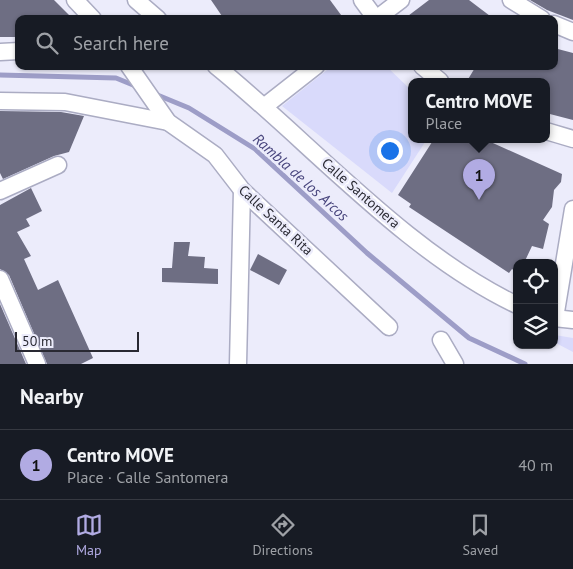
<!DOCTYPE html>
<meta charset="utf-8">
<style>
body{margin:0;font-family:"PT Sans",sans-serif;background:#242831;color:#f1f3f6}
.controls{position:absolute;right:15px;bottom:15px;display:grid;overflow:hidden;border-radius:10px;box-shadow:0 1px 4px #0004}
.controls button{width:45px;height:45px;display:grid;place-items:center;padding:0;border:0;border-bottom:1px solid #363941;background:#171b24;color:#f1f3f6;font:25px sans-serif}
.scale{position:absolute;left:15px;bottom:12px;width:124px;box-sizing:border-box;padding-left:5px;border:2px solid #292932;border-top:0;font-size:14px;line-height:18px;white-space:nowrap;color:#292932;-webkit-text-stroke:4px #ececfb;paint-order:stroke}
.you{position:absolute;left:389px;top:150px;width:18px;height:18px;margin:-12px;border:4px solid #fff;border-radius:50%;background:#1a73e8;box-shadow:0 0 0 8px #1a73e833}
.badge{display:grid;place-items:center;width:32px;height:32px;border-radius:50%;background:#b1abe3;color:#111;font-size:16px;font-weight:700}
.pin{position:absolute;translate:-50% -41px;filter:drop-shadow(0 1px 2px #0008)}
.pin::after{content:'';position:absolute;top:26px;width:18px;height:15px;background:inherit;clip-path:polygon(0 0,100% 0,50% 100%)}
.popup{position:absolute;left:408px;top:78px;width:142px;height:65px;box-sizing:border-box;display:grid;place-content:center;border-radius:10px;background:#171b24;filter:drop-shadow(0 1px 4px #0005);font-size:16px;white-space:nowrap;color:#9ea1a6}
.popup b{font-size:19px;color:#f1f3f6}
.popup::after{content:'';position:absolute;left:50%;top:100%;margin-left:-10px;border:10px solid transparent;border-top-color:#171b24}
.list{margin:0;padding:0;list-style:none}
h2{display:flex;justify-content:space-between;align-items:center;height:65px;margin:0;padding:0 20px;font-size:21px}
h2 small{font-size:16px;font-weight:400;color:#9ea1a6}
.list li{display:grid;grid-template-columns:32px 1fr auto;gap:15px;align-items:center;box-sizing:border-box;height:70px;padding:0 20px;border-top:1px solid #363941}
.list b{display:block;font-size:19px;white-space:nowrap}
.list p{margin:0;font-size:16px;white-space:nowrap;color:#9ea1a6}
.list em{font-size:16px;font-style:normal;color:#9ea1a6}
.icon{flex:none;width:28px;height:28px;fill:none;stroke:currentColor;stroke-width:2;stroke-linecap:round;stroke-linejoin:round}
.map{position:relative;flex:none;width:573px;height:364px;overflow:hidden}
.search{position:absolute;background:#171b24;box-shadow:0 1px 4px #0004;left:15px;right:15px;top:15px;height:55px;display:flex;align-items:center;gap:12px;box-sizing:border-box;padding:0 18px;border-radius:10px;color:#9ea1a6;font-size:19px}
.sheet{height:135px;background:#171b24}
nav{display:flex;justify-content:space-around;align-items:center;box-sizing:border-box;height:70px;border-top:1px solid #363941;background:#171b24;font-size:14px;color:#9ea1a6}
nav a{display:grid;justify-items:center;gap:2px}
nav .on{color:#b1abe3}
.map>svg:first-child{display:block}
.green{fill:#d9dafb}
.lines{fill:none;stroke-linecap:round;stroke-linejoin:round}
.stream{stroke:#9d9dc7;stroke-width:5}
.building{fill:#6e6e83}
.minor-casing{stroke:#abacc3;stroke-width:19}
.minor{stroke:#fff;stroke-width:16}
.labels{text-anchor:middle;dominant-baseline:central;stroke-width:5;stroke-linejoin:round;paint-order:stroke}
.street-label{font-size:14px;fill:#292932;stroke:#ececfb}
.water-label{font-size:15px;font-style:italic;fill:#48457d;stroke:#ececfb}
</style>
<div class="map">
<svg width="573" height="364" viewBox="0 0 573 364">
<rect width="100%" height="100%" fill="#ececfb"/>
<g class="green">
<path d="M332 66H386L411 90 412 139H427L392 193 282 106Z"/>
<path d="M555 335 573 338V352L554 342Z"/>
</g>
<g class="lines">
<g class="stream">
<path d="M0 75 116 78 138 87"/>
<path d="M155 94 189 108 255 149 367 253 469 338 525 364"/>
</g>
</g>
<g class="building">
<path d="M0 0H54L73 19H19V37H0Z"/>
<path d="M211 0H330L344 19H224Z"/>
<path d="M429 0H469L494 19H404Z"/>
<path d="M530 0H573V20L547 10Z"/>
<path d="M554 48 573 53V120L546 113V81H467L476 66H554Z"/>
<path d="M0 111 61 112 84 116 69 152 54 156 3 179 0 173Z"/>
<path d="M434 139H484L562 174 561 182 554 190 552 207 543 220 549 224 543 249 532 246 524 263H517V272L512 269 509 273 409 207 411 204 398 195Z"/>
<path d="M31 188 42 211 26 219 30 226 17 232 31 256 24 259 38 290 58 280 93 358 81 364H47L9 275 0 269V205Z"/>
<path d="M174 242H190L188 256 205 257 204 268 218 269V284L162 282V268H172Z"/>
<path d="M258 254 287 270 279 285 250 270Z"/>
<path d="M0 304 26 364H0Z"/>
</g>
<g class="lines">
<defs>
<g id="minor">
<path d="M75 0 93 19"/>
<path d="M136 0 158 19"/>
<path d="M362 0 376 19"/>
<path d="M511 0 542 19"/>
<path d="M376 19 401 0"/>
<path d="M554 24 573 32"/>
<path d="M0 52 19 51"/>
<path d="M129 66 168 122 215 155 242 190 389 327"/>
<path d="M216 66C311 143 407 253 517 305"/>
<path d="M422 66 440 81"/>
<path d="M0 101 65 102 168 122"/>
<path d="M265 106 316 66"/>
<path d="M546 131 573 139"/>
<path d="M0 191 58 165"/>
<path d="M0 279 37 364"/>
<path d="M554 318 573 320"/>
<path d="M555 318 573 209"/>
<path d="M441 340 455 364"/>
<path d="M238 364 242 190"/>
</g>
</defs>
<use href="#minor" class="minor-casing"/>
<use href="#minor" class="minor"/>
</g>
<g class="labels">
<g class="street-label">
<text transform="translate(361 193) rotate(41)">Calle Santomera</text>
<text transform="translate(276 220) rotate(43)">Calle Santa Rita</text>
</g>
<g class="water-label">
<text transform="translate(301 177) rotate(42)">Rambla de los Arcos</text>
</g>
</g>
</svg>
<div class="controls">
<button><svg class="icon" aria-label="locate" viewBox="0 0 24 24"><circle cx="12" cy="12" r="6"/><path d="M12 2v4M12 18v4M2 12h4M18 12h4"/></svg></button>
<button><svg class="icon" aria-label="layers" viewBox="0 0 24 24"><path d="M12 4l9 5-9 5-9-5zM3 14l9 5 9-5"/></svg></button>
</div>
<div class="scale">50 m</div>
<div class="you"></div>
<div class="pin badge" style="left:479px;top:200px">1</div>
<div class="popup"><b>Centro MOVE</b>Place</div>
<div class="search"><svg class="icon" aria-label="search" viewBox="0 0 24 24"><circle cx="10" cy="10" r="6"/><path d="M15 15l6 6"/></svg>Search here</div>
</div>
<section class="sheet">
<h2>Nearby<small></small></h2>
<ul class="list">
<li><span class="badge">1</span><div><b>Centro MOVE</b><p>Place · Calle Santomera</p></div><em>40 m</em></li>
</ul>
</section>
<nav>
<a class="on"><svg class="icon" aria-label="map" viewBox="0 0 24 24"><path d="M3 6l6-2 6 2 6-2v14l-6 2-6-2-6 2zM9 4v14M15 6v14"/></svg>Map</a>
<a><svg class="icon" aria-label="directions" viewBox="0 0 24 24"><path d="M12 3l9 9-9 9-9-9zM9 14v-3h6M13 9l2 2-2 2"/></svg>Directions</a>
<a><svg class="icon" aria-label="saved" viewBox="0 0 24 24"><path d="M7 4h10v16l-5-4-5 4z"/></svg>Saved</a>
</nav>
